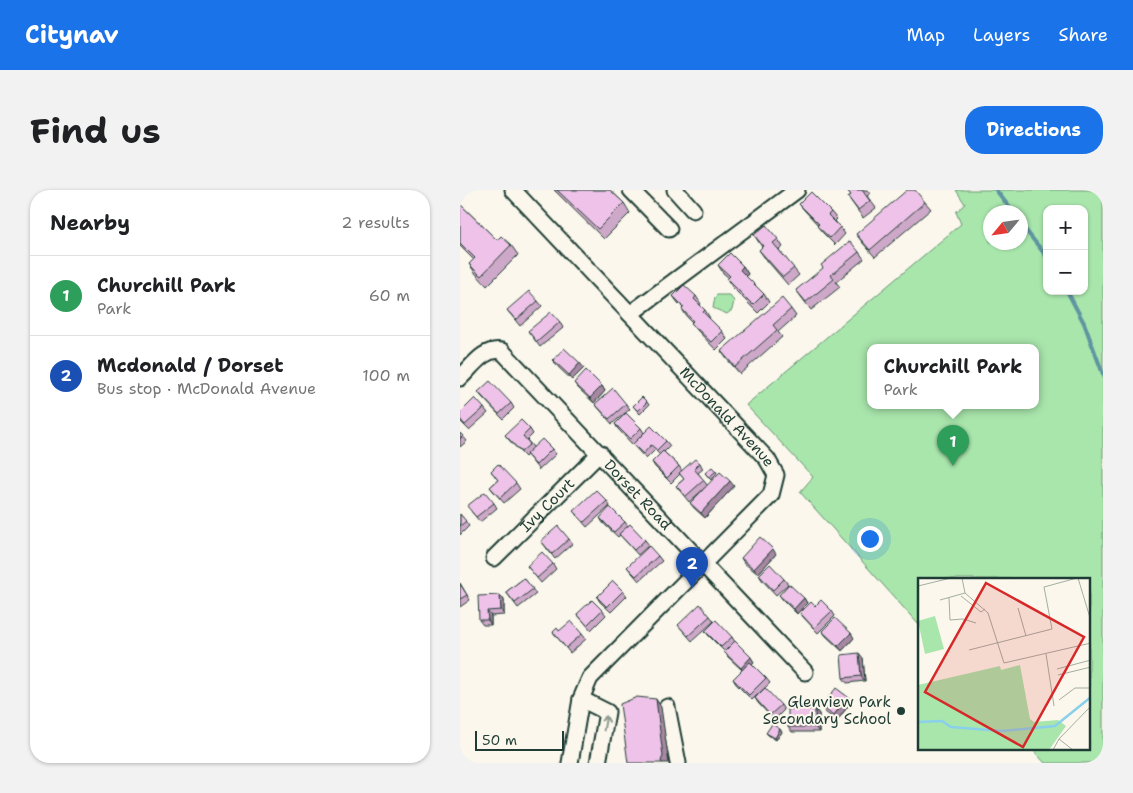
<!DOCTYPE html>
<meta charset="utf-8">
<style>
body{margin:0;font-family:"Shantell Sans",sans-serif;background:#f2f2f2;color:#202124}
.controls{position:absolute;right:15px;top:15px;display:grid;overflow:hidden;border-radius:10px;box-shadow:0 1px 4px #0004}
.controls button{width:45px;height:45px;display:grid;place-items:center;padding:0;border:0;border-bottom:1px solid #e0e0e0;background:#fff;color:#202124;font:25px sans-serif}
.compass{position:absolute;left:523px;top:15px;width:45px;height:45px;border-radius:50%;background:#fff;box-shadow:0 1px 4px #0004;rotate:241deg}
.scale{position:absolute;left:15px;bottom:12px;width:89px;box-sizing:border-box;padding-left:5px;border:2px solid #1f3d34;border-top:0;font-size:14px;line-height:18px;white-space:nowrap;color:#1f3d34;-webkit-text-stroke:4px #fbf7ec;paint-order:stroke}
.you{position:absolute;left:409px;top:348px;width:18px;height:18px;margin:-12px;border:4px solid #fff;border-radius:50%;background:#1a73e8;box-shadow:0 0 0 8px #1a73e833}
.badge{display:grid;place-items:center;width:32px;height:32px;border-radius:50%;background:#1a73e8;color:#fff;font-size:16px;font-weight:700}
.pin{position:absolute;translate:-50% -41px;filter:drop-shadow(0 1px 2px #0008)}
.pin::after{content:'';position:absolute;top:26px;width:18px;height:15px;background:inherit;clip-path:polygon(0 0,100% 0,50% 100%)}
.popup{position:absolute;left:407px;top:154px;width:172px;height:65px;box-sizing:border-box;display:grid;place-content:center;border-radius:10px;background:#fff;filter:drop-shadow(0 1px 4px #0005);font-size:16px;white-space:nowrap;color:#757577}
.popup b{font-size:19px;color:#202124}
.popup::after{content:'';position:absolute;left:50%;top:100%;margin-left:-10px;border:10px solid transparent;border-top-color:#fff}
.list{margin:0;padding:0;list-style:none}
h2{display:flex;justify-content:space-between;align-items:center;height:65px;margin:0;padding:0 20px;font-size:21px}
h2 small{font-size:16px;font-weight:400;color:#757577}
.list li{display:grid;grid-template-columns:32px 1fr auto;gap:15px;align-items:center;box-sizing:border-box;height:80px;padding:0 20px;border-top:1px solid #e0e0e0}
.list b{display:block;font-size:19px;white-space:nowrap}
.list p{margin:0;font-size:16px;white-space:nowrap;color:#757577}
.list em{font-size:16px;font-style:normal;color:#757577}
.map{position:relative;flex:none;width:643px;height:573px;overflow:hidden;border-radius:20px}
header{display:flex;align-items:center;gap:30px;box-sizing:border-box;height:70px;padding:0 25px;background:#1a73e8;color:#fff}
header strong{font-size:24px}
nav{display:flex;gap:28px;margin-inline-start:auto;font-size:18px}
.intro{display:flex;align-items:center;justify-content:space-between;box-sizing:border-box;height:120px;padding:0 30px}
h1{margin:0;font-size:35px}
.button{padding:12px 22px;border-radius:20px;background:#1a73e8;color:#fff;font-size:18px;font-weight:700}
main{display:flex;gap:30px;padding:0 30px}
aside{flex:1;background:#fff;border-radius:20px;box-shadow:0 1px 4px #0004}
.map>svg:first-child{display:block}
.green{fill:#a9e6ac;stroke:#649270;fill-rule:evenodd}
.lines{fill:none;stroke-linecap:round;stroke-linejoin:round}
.stream{stroke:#5f95a1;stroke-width:4}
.minor-casing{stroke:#1f3d34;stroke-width:19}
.minor{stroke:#fbf7ec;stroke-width:15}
.wall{fill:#cea8c8;stroke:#1f3d34}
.shaded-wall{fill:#a788a3;stroke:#1f3d34}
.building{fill:#efc3e9;stroke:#1f3d34}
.oneway{stroke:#8d9a90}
.poi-dot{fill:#1f3d34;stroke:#fbf7ec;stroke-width:2}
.labels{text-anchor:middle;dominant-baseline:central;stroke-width:4;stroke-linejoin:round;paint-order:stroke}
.street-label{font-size:15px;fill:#1f3d34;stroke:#fbf7ec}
.poi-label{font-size:15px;fill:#1f3d34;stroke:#fbf7ec;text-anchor:end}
.inset-river{fill:none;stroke:#89d0ea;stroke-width:2.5}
.inset-road{fill:none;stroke:#a3ada2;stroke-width:1}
.view{fill:#d62828;fill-opacity:0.15;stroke:#d62828;stroke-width:2.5}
.inset-edge{fill:none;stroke:#1f3d34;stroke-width:2.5}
</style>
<header>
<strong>Citynav</strong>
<nav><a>Map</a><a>Layers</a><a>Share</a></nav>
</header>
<div class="intro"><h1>Find us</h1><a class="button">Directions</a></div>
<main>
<aside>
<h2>Nearby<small>2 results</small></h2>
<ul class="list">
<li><span class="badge" style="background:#2e9e5b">1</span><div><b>Churchill Park</b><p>Park</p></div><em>60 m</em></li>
<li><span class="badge" style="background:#1a4fb4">2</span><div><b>Mcdonald / Dorset</b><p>Bus stop · McDonald Avenue</p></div><em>100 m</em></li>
</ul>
</aside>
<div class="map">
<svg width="643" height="573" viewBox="0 0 643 573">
<rect width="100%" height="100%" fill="#fbf7ec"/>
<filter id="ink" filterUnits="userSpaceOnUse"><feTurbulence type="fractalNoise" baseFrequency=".02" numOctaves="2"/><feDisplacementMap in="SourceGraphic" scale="10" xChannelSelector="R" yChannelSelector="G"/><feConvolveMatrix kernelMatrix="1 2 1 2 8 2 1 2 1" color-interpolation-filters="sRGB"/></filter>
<g filter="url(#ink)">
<g class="green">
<path d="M496 0H643V573H585L572 559H629V389H459V435L340 302 353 287 286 215 501 34 496 22 505 14ZM587 19H624V101H587ZM560 22V52H530V22ZM410 157H576V215H410Z"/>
<path d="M257 105H269L274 111 272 120 267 124 253 118 255 107Z"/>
</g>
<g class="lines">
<g class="stream">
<path d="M536 0 553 22"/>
<path d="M560 33 587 67"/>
<path d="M607 101 624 133 643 184"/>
</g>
<defs>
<g id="minor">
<path id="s1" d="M53 0 307 269 316 285 311 305 130 488 121 509 110 573"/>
<path d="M171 0 209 39"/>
<path d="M215 0 233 20"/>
<path d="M170 124 337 0"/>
<path id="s2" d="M0 188C12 177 24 157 42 161L345 482"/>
<path id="s3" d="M34 368 140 263"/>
<path d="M121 509 147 522 138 573"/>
<path d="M207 517 218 573"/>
</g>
</defs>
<use href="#minor" class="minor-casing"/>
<use href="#minor" class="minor"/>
</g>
<g class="wall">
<path d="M94 0H150L164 13 170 23 144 49Z"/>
<path d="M387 0H407L410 4 407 6 416 18 403 28 388 7 391 5Z"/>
<path d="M465 12 471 19 415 67 402 52 396 44Z"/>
<path d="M0 14 37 50 51 55 58 65 27 96 16 84 9 74 14 70 0 56Z"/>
<path d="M339 14 371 22 377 29 375 31 380 37 385 44 375 55 363 43 357 36 358 35 345 21Z"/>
<path d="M294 45 318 49 323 57 319 60 339 85 328 95 304 67 299 60 302 57Z"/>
<path d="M399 62 404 69 376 92 380 97 351 120 336 100Z"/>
<path d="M258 75 283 76 288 84 286 86 304 104 309 112 298 123 272 97 267 89 269 88 263 83Z"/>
<path d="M213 106H236L241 114 240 115 245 120 250 128 249 129 262 141 267 149 256 160 237 140 231 133 232 132 227 127 222 119 223 118 218 113Z"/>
<path d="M78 111 82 116 60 136 47 120Z"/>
<path d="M331 119 336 126 318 142 322 147 280 184 266 168 261 161Z"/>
<path d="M100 132 103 138 80 157 68 141Z"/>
<path d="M93 170 124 178 112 190 96 175Z"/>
<path d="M114 193 142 196 145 201 134 213 118 198Z"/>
<path d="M18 202 51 213 54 218 43 229 22 207Z"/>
<path d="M187 212 189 215 180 224 173 216Z"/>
<path d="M135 214H166L170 219 152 234Z"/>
<path d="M24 218 28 223 9 240 0 231V223Z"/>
<path d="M155 234 181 238 184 243 206 251 210 256 204 262 219 276 222 281 240 273 243 279 238 283 247 295 274 296 245 328 234 318 230 313 246 297 229 312 216 296 224 289 220 284 211 293 195 277 192 272 200 265 195 260 186 269 158 239Z"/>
<path d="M70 239 73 244 67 250 73 257 92 259 96 264 79 280 67 265 65 267 49 250 45 245Z"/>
<path d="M0 243 7 251 0 257Z"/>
<path d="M31 281 56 293 60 299 44 313 34 302 30 297 38 290Z"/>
<path d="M256 281 257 283 251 290 245 283Z"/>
<path d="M147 311 150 316 127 337 113 321Z"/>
<path d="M34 313 37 318 20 332 11 321Z"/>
<path d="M0 324 9 336 0 345Z"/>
<path d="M140 328 165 332 168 336 185 350 189 355 178 365 160 345 158 347 143 333Z"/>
<path d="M109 349 112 354 95 369 81 351Z"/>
<path d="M316 364 298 384 284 373 281 368Z"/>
<path d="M198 366 202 371 179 391 167 377Z"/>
<path d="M93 374 96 379 81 393 67 376Z"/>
<path d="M299 385 324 389 328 394 316 405 302 390Z"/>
<path d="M64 388 76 404 58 418 46 402Z"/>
<path d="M0 393 10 410 0 417Z"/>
<path d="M163 401 167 406 151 422 140 412 137 407Z"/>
<path d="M40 405 44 410V425L31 426V435H23L19 430Z"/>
<path d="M319 405 344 408 347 413 337 424 323 410Z"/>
<path d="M355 416 372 421 375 426 358 443 344 428 340 423Z"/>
<path d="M142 420 146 425 131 440 117 424Z"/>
<path d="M250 426 254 431 232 451 218 435Z"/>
<path d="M99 441 122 444 126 449 110 463 93 442Z"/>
<path d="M245 441 272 447 275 452 294 472 292 474 306 488 310 493 292 510 276 494 273 489 282 480 268 467 265 462 249 446Z"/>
<path d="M362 441 394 448 382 461 366 446Z"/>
<path d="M403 468 405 491 387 493 383 488Z"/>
<path d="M388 507 391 512 377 531 365 522 362 516Z"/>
<path d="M295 508 321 515 324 520 314 530 298 513Z"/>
<path d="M355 519 359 524V542H332L328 537Z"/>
<path d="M322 542 316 550 308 545 306 543Z"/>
</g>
<g class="shaded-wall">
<path d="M283 76 288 84 285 88 280 80Z"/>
<path d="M120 173 124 178 112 190 109 185Z"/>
<path d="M142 196 145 201 134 213 130 208Z"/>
<path d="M270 291 274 296 245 328 241 323Z"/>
<path d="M313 359 316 364 298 384 294 379Z"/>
<path d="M40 405 44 410V425L41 420Z"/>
<path d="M344 408 347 413 337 424 334 419Z"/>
<path d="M27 421 31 426V435L28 430Z"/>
<path d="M391 443 394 448 382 461 378 456Z"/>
<path d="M399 463 403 468 405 491 401 486Z"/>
<path d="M291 467 294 472 284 483 281 478Z"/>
<path d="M388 507 391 512 377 531 373 526Z"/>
<path d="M196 509 201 517 209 573H202L201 571Z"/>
<path d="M355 519 359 524V542L355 537Z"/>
<path d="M320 539 322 542 316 550 315 548Z"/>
</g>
<g class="building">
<path d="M97 0H150L164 13 138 39Z"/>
<path d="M387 0H402L410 11 398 20 388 7 391 5Z"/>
<path d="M447 0H455L465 12 410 60 396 44Z"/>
<path d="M351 2 371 22 368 25 380 37 370 48 357 36 359 34 339 14Z"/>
<path d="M0 14 37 50 41 46 51 55 21 86 9 74 15 68 0 53Z"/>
<path d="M306 35 318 49 313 53 334 78 323 87 299 60 303 56 294 45Z"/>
<path d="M390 51 399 62 371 85 374 89 346 112 336 100 363 78 361 75Z"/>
<path d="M270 63 283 76 280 80 304 104 293 115 267 89 270 86 258 75Z"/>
<path d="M224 95 236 106 234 109 245 120 243 122 262 141 251 152 231 133 233 131 222 119 224 117 213 106Z"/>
<path d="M69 101 78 111 56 130 47 120Z"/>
<path d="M322 108 331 119 313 135 317 140 275 177 261 161Z"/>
<path d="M91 122 100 132 77 152 68 141Z"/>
<path d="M104 158 120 173 109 185 93 170Z"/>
<path d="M126 180 142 196 130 208 114 193Z"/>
<path d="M30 191 51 213 39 224 18 202Z"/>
<path d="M153 198 166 214 149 229 135 214Z"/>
<path d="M182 207 187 212 178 221 173 216Z"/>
<path d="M15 208 24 218 5 235 0 229V223Z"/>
<path d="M166 223 181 238 170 249 155 234Z"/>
<path d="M61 230 70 239 63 246 70 254 61 262 45 245Z"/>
<path d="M191 236 206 251 197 260 191 255 183 264 173 254Z"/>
<path d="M0 243 3 246 0 249Z"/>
<path d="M82 249 92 259 76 275 66 264Z"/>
<path d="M203 261 219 276 207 288 192 272Z"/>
<path d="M235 269 240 273 234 279 244 290 226 306 216 296 224 289 219 283Z"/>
<path d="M38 274 56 293 40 308 30 297 38 290 31 281Z"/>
<path d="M252 277 256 281 249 287 245 283Z"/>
<path d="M260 282 270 291 241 323 230 313Z"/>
<path d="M136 300 147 311 124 332 113 321Z"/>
<path d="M25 302 34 313 16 327 7 316Z"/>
<path d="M150 317 165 332 154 342 140 328Z"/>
<path d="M0 324 6 331 0 336Z"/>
<path d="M170 334 185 350 174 360 159 344Z"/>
<path d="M98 336 109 349 92 364 81 351Z"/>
<path d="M300 347 313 359 294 379 281 368Z"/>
<path d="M189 356 198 366 176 386 167 377Z"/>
<path d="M82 362 93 374 77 388 67 376Z"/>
<path d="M310 374 324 389 313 400 299 385Z"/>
<path d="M64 388 73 399 55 413 46 402Z"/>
<path d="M153 391 163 401 147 417 137 407Z"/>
<path d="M0 394 7 405 0 409Z"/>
<path d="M329 394 344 408 334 419 319 405Z"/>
<path d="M40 405 41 420 27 421 28 430H19L18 406Z"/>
<path d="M132 410 142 420 127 435 117 424Z"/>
<path d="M361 410 372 421 354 438 340 423 351 412 355 416Z"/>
<path d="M240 414 250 426 228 446 218 435Z"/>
<path d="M375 428 391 443 378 456 362 441Z"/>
<path d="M256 430 272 447 261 457 245 441Z"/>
<path d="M111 431 122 444 106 458 93 442 97 438 99 441Z"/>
<path d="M275 451 291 467 281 478 264 462Z"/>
<path d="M399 463 401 486 383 488 381 465Z"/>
<path d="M290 472 306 488 289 505 273 489Z"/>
<path d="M305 498 321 515 310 525 295 508Z"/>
<path d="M376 498 388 507 373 526 362 516Z"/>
<path d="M177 507 196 509 203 566 201 571 202 573H168L160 514Z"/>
<rect x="328" y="519" width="27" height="18"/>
<path d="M312 534 320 539 315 548 306 543Z"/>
</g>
<defs><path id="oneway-shaft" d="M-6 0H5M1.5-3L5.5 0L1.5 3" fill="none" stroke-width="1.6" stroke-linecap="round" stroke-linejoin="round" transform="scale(1.25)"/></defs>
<use class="oneway" href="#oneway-shaft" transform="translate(145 533) rotate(-80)"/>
</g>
<circle class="poi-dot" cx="441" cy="521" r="5"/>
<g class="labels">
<g class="street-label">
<text stroke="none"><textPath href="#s1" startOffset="312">McDonald Avenue</textPath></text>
<text stroke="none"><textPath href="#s2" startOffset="250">Dorset Road</textPath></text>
<text stroke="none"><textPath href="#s3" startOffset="75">Ivy Court</textPath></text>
</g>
<g class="poi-label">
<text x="431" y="512">Glenview Park<tspan x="431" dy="17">Secondary School</tspan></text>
</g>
</g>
<g transform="translate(458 388)">
<rect width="172" height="172" fill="#fbf7ec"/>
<path d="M17 38 26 71 7 76 0 43ZM102 87 112 141 116 144 140 142 148 148 131 172H0V107L82 88 83 92Z" fill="#a9e6ac"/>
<path class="inset-river" d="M0 144 24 143 33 149 84 153 137 148 173 119"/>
<path class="inset-road" d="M44 0 47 15 70 35 86 85 173 65M160 0 173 43M0 8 33 0M43 18 63 34 67 31M31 20 32 42 45 41 58 45M22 22 47 15M100 30 108 58M51 72 134 51 126 9 159 0M128 76 136 128M139 91 173 82M140 97 173 89M141 122 157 110H173M141 161 155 172M135 172 141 161 173 128"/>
<path class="view" d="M68 5 166 59 105 169 7 114Z"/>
<rect width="172" height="172" class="inset-edge"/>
</g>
</svg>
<div class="controls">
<button>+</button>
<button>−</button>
</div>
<svg class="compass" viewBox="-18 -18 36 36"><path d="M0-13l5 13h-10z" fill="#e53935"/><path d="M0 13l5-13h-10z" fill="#757577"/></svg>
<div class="scale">50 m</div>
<div class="you"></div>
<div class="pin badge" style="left:493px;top:276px;background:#2e9e5b">1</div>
<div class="popup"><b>Churchill Park</b>Park</div>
<div class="pin badge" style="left:232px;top:398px;background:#1a4fb4">2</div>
</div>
</main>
